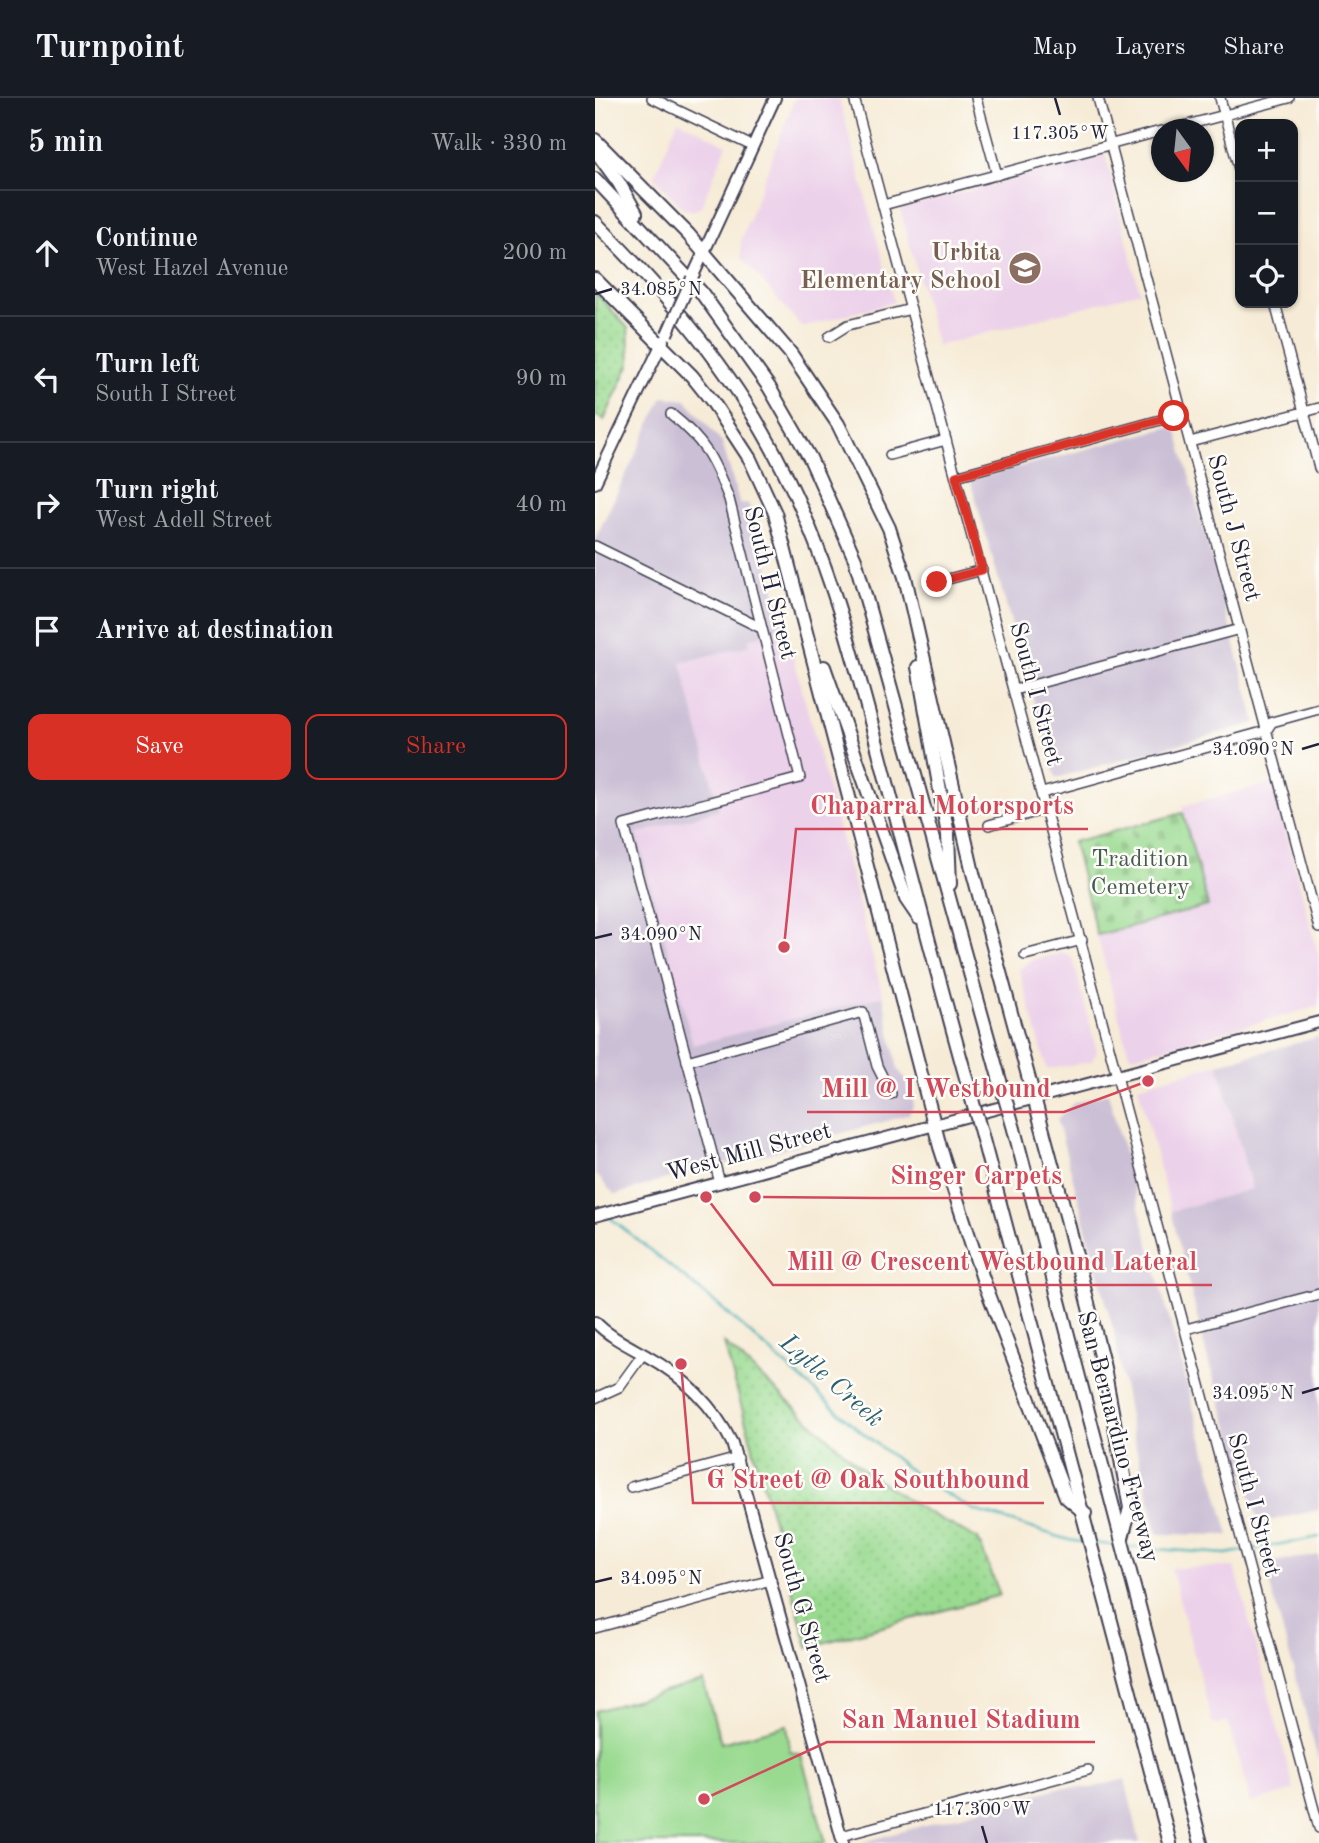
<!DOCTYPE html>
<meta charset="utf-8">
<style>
body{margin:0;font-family:"Old Standard TT",serif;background:#20242c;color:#f1f3f6}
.controls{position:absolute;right:21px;top:21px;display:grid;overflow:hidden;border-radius:14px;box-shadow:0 2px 5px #0004}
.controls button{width:63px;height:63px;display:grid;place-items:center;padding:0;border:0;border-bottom:2px solid #363941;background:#171b24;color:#f1f3f6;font:35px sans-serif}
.compass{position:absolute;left:556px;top:21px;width:63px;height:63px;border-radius:50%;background:#171b24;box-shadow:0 2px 5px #0004;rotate:165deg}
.stop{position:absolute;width:21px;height:21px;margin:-16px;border:5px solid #d93025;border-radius:50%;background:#fff}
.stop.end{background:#d93025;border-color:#fff;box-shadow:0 2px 7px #0008}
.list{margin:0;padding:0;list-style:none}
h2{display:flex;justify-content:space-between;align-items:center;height:91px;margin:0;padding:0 28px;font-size:30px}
h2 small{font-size:23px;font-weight:400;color:#9ea1a6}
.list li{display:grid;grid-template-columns:46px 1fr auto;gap:21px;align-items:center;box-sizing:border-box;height:126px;padding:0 28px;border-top:2px solid #363941}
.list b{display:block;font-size:26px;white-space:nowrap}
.list p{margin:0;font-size:23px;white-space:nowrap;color:#9ea1a6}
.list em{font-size:23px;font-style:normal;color:#9ea1a6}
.actions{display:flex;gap:14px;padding:21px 28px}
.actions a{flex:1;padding:16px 0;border:2px solid #d93025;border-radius:14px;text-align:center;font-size:24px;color:#d93025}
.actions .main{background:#d93025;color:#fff}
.icon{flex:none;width:38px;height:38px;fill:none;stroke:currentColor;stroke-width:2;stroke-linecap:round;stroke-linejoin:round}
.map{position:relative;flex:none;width:724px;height:1745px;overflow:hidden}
header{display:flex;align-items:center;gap:42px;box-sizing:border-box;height:98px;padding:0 35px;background:#171b24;border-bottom:2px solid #363941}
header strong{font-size:33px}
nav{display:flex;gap:38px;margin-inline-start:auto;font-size:24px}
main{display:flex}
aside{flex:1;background:#171b24}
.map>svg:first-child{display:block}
.built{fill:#ecd1ea}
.industrial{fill:#cbbfd5}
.grass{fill:url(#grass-dots);stroke:#5e7e66;stroke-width:2}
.cemetery{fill:url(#cemetery-stones);stroke:#5e7e66;stroke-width:2}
.garden{fill:#99da90;stroke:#5e7e66;stroke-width:2}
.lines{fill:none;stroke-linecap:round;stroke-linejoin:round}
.stream{stroke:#3aacb3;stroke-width:2.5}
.minor-casing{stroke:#424052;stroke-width:12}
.major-casing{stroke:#424052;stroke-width:14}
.highway-casing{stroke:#424052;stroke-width:16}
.minor{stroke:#fff;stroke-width:9}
.major{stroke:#fff;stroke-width:10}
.highway{stroke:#fff;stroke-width:12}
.major-bridge-casing{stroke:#424052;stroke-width:14;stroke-linecap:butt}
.highway-bridge-casing{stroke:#424052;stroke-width:16;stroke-linecap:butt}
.major-bridge{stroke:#fff;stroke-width:10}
.highway-bridge{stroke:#fff;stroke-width:12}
.route{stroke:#d93025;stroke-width:9}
.ticks{fill:none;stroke:#22223b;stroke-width:2.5}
.labels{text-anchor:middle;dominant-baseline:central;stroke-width:5;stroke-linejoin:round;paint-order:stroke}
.education-label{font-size:24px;font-weight:bold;fill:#785e54;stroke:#fdfcf7;text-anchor:end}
.street-label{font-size:24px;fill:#22223b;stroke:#fdfcf7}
.park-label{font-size:24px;fill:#465954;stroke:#fdfcf7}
.water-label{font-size:26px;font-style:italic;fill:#2d6071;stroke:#fdfcf7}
.ticks-label{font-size:18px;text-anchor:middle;fill:#22223b;stroke:#fdfcf7;stroke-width:5;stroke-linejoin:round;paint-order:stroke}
.leader{fill:none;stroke:#d1495b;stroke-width:2.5}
.callout-dot{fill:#d1495b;stroke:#fdfcf7;stroke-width:2.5}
.callout-label{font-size:26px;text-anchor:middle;font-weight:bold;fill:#d1495b;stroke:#fdfcf7;stroke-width:5;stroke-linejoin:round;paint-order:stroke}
</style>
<header>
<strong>Turnpoint</strong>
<nav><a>Map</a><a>Layers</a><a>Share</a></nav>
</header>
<main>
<aside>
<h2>5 min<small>Walk · 330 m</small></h2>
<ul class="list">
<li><svg class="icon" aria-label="ahead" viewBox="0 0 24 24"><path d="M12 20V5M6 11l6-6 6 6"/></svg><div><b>Continue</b><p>West Hazel Avenue</p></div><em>200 m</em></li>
<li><svg class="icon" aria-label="left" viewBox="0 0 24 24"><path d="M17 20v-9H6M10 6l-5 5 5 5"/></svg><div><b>Turn left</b><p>South I Street</p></div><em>90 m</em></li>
<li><svg class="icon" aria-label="right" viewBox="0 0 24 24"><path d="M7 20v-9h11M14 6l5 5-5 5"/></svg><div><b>Turn right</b><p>West Adell Street</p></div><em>40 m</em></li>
<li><svg class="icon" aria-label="arrive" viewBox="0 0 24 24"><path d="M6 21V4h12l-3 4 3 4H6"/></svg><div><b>Arrive at destination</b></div></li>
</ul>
<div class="actions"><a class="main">Save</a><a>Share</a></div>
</aside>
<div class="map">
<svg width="724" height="1745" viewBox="0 0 724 1745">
<defs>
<pattern id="grass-dots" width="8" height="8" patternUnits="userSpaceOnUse" patternTransform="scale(1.75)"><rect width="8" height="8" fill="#99da90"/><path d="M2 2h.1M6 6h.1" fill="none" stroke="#84bb7d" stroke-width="1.8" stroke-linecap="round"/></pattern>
<pattern id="cemetery-stones" width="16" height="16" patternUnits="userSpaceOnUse" patternTransform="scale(1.75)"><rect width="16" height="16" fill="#99da90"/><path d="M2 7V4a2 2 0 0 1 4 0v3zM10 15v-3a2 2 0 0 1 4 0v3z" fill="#84bb7d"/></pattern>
</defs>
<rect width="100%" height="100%" fill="#fdfcf7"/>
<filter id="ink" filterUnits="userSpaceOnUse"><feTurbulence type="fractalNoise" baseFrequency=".0143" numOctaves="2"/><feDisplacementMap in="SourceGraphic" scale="14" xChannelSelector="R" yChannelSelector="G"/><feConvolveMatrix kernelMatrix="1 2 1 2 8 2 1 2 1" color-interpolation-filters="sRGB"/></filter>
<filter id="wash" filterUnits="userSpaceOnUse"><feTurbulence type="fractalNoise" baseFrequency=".00686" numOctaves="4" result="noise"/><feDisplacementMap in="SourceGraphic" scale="28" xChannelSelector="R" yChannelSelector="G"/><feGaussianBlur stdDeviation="1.57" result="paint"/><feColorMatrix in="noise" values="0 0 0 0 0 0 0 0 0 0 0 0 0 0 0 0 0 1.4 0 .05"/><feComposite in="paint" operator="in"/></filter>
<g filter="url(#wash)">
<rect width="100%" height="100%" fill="#f6ebd6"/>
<g class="built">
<path d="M200 0H244L299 204 207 229 146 159V142Z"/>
<path d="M83 22 132 47 106 109 98 113 87 110 59 79Z"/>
<path d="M510 56 545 194 342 248 305 111Z"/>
<path d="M191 531 288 898 98 948 42 736 124 711 86 565 155 547 154 541Z"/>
<path d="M677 685 724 859V908L539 958 534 956 502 837 612 808 587 708Z"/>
<path d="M468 855 478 860 502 954 496 964 452 971 424 871 437 862Z"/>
<path d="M623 966 657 1091 576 1113 543 988Z"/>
<path d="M640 1469 699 1692 656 1705 633 1623 618 1627 576 1470Z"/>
</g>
<g class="industrial">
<path d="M68 299 91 302 127 344 145 407 153 405 161 424 191 531 154 541 155 547 86 565 124 711 42 736 98 947 288 898 303 972 311 981 319 1007 314 1016 288 1024 134 1066 126 1064 20 1097 0 1076V441Z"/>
<path d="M575 329 582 333 661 625 461 680 375 382Z"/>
<path d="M724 939V1412L664 1425 613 1262 576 1113 657 1091 623 966Z"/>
<path d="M513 995 599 1312 634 1437 563 1436 535 1326 519 1234 462 1021 479 1005Z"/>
<path d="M724 1457V1664L669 1465Z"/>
<path d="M530 1681 545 1745H265L467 1689 497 1690Z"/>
</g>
<g class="grass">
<path d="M0 194 33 230 35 265 9 322 0 317Z"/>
<path d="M129 1245 271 1374 330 1413 383 1441 405 1497 213 1549Z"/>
</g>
<path class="cemetery" d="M588 715 613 808 502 837 478 744Z"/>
<path class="garden" d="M108 1583 126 1645 192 1627 195 1653 206 1657 231 1745H0V1613Z"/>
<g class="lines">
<g class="stream">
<path d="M13 1118 123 1207 263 1331 327 1382 379 1412 474 1442 492 1445"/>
<path d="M498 1445 523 1448"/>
<path d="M533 1449 631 1456 724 1439"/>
</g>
</g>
</g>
<g filter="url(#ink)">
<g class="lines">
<defs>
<g id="minor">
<path d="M57 0 157 48"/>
<path d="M259 0 724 1730"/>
<path d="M381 0 402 77"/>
<path d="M503 0 724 830"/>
<path d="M625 0 645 75"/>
<path d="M573 32 694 0"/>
<path d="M288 107 566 33"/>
<path d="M680 205 724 370"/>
<path d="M234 239 253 227 316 211"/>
<path d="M76 316C110 343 119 362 134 401L205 680 29 727 125 1085"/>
<path d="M595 344 724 310"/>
<path d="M295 357 351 342"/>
<path d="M361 378 587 316"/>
<path d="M0 448 164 529"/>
<path d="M342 484 387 472"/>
<path d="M419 592 645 531"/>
<path d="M447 695 671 633 677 624 724 611"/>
<path d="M394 727 451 711"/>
<path d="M430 857 487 842"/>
<path d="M92 963 268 914 282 968 296 996"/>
<path d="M591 1231 724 1196"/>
<path d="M0 1300 24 1289 48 1256"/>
<path d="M36 1389 143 1360"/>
<path d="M0 1530 176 1482"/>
<path d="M246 1738 493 1672"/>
</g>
<g id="major">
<path d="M97 180 180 0"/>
<path d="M0 385 68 243"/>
<path d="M0 1118 724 924"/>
<path d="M0 1224C15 1239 32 1247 50 1257 88 1278 118 1306 137 1345L248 1745"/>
</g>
<g id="highway">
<path d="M0 42 93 136 196 256 243 326 294 430 310 479 378 775 472 1121 509 1270 535 1410 527 1440"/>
<path d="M0 52 24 85 41 115"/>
<path d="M0 81 106 194 174 289 215 360 260 461 405 983"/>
<path d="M0 124C63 188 123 255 168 334 230 441 259 558 290 677 318 782 345 888 375 994"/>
<path d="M0 181 97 278 117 303 155 361 180 415 345 1049 388 1181 471 1399 490 1415"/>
<path d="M229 569 311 801 324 820"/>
<path d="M323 569 353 737 355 786"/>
<path d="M419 1031 606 1745"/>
<path d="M387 1038 575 1745"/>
</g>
</defs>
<use href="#minor" class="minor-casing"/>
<use href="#major" class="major-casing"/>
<use href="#highway" class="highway-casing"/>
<use href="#minor" class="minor"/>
<use href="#major" class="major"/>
<use href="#highway" class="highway"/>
<defs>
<path id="major-bridge" d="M72 236 97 180"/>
<g id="highway-bridge">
<path d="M405 983 419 1031"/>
<path d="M375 994 387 1038"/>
</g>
</defs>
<use href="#major-bridge" class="major-bridge-casing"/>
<use href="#highway-bridge" class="highway-bridge-casing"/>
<use href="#major-bridge" class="major-bridge"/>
<use href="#highway-bridge" class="highway-bridge"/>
</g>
</g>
<g class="lines" filter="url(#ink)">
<path class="route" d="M342 484 387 472 361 378 579 318"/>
</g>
<path class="ticks" d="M460 0 465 17M0 196 17 191M707 651 724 646M0 840 17 836M707 1295 724 1290M0 1484 17 1480M387 1728 392 1745"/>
<defs>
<symbol id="school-disc" viewBox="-11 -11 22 22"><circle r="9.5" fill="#8d6e63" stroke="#fdfcf7"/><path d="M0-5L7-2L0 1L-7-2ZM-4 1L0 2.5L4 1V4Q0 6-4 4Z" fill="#fff"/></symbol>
</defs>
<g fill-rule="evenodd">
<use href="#school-disc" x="411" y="151" width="38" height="38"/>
</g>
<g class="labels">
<g class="education-label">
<text x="406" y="156">Urbita<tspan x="406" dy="28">Elementary School</tspan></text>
</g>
<g class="street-label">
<text transform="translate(638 430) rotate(75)">South J Street</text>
<text transform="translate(174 485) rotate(76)">South H Street</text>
<text transform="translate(440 596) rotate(75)">South I Street</text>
<text transform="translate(154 1055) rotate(-15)">West Mill Street</text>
<text transform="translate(522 1339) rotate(75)">San Bernardino Freeway</text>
<text transform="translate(658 1407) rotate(75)">South I Street</text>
<text transform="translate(206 1510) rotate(74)">South G Street</text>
</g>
<g class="park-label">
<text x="545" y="762">Tradition<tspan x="545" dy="28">Cemetery</tspan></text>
</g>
<g class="water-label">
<text transform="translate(236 1283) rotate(41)">Lytle Creek</text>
</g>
</g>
<g class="ticks-label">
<text x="465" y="41">117.305°W</text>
<text x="66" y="197">34.085°N</text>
<text x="658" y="657">34.090°N</text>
<text x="66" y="842">34.090°N</text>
<text x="658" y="1301">34.095°N</text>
<text x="66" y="1486">34.095°N</text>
<text x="387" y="1717">117.300°W</text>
</g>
<path class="leader" d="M189 849L201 731H493M553 983L469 1014H212M160 1099L281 1100H481M111 1099L178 1187H617M86 1266L98 1405H449M109 1701L232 1644H500"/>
<g class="callout-dot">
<circle cx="189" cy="849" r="7"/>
<circle cx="553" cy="983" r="7"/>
<circle cx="160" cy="1099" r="7"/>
<circle cx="111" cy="1099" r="7"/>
<circle cx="86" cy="1266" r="7"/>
<circle cx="109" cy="1701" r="7"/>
</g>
<g class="callout-label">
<text x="347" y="716">Chaparral Motorsports</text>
<text x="341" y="999">Mill @ I Westbound</text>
<text x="381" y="1086">Singer Carpets</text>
<text x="397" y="1172">Mill @ Crescent Westbound Lateral</text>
<text x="273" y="1390">G Street @ Oak Southbound</text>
<text x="366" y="1630">San Manuel Stadium</text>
</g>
</svg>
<div class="controls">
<button>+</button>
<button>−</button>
<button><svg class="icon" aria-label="locate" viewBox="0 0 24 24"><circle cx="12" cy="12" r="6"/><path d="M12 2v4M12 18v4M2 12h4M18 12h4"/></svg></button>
</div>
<svg class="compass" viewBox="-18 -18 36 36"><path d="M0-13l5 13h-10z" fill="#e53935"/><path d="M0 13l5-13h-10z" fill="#9ea1a6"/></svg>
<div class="stop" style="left:579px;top:318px"></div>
<div class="stop end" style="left:342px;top:484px"></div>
</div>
</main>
